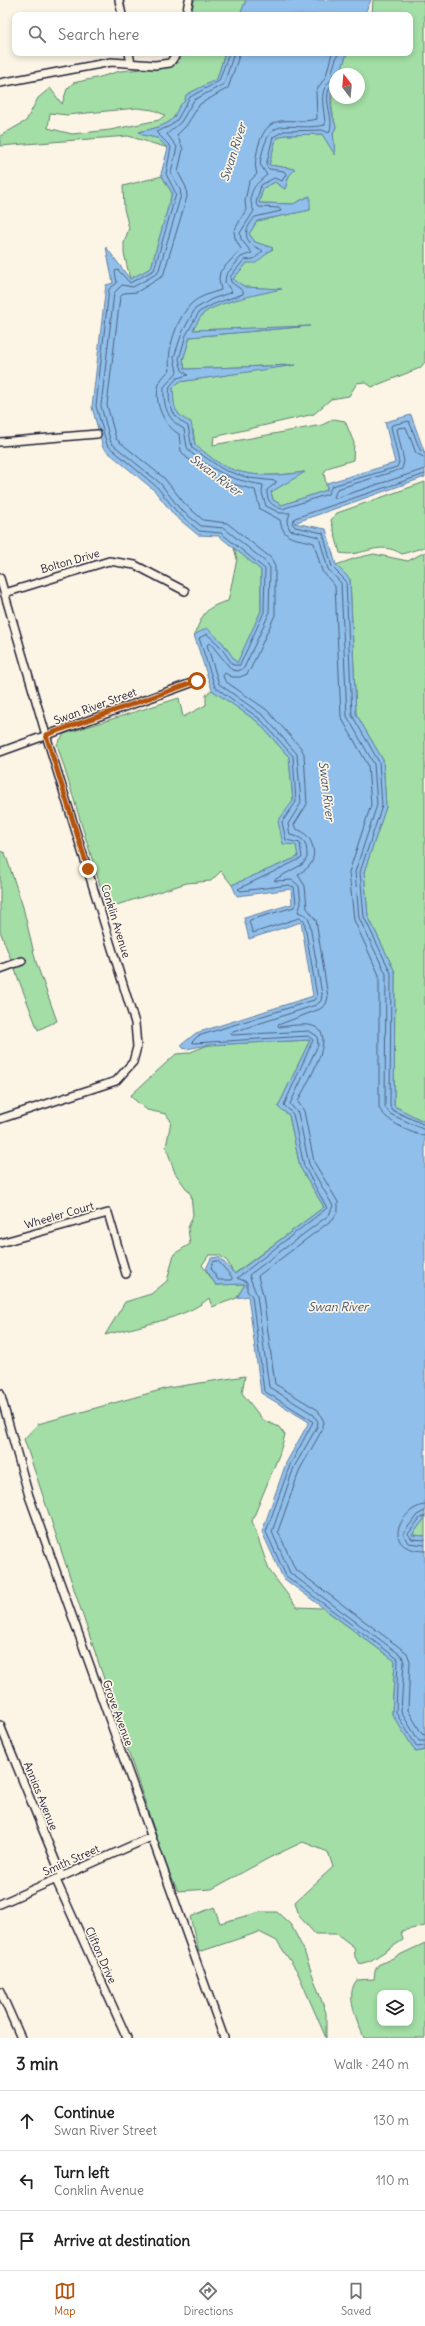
<!DOCTYPE html>
<meta charset="utf-8">
<style>
body{margin:0;font-family:Delius,sans-serif;background:#f2f2f2;color:#222}
.controls{position:absolute;right:12px;bottom:12px;display:grid;overflow:hidden;border-radius:8px;box-shadow:0 2px 6px #0003}
.controls button{width:36px;height:36px;display:grid;place-items:center;padding:0;border:0;border-bottom:1px solid #e0e0e0;background:#fff;color:#222;font:20px sans-serif}
.compass{position:absolute;left:329px;top:68px;width:36px;height:36px;border-radius:50%;background:#fff;box-shadow:0 2px 6px #0003;rotate:344deg}
.stop{position:absolute;width:12px;height:12px;margin:-9px;border:3px solid #b45309;border-radius:50%;background:#fff}
.stop.end{background:#b45309;border-color:#fff;box-shadow:0 1px 4px #0008}
.list{margin:0;padding:0;list-style:none}
h2{display:flex;justify-content:space-between;align-items:center;height:52px;margin:0;padding:0 16px;font-size:17px}
h2 small{font-size:13px;font-weight:400;color:#767676}
.list li{display:grid;grid-template-columns:26px 1fr auto;gap:12px;align-items:center;box-sizing:border-box;height:60px;padding:0 16px;border-top:1px solid #e0e0e0}
.list b{display:block;font-size:15px;white-space:nowrap}
.list p{margin:0;font-size:13px;white-space:nowrap;color:#767676}
.list em{font-size:13px;font-style:normal;color:#767676}
.icon{flex:none;width:22px;height:22px;fill:none;stroke:currentColor;stroke-width:2;stroke-linecap:round;stroke-linejoin:round}
.map{position:relative;flex:none;width:425px;height:2038px;overflow:hidden}
.search{position:absolute;background:#fff;box-shadow:0 2px 6px #0003;left:12px;right:12px;top:12px;height:44px;display:flex;align-items:center;gap:10px;box-sizing:border-box;padding:0 14px;border-radius:8px;color:#767676;font-size:15px}
.sheet{height:232px;background:#fff}
nav{display:flex;justify-content:space-around;align-items:center;box-sizing:border-box;height:56px;border-top:1px solid #e0e0e0;background:#fff;font-size:11px;color:#767676}
nav a{display:grid;justify-items:center;gap:2px}
nav .on{color:#b45309}
.map>svg:first-child{display:block}
.green{fill:#a2dea5;stroke:#628070;fill-rule:evenodd}
.water{fill:#8fbfea;stroke:#6380a4}
.lines{fill:none;stroke-linecap:round;stroke-linejoin:round}
.shore{stroke:#4e6181;stroke-width:1}
.street-casing{stroke:#22223b;stroke-width:10}
.street{stroke:#fcf5e5;stroke-width:7}
.route{stroke:#b45309;stroke-width:5}
.labels{text-anchor:middle;dominant-baseline:central;stroke-width:3.5;stroke-linejoin:round;paint-order:stroke}
.street-label{font-size:11px;fill:#22223b;stroke:#fcf5e5}
.water-label{font-size:12px;font-style:italic;fill:#435170;stroke:#fcf5e5}
</style>
<div class="map">
<svg width="425" height="2038" viewBox="0 0 425 2038">
<rect width="100%" height="100%" fill="#fcf5e5"/>
<filter id="ink" filterUnits="userSpaceOnUse"><feTurbulence type="fractalNoise" baseFrequency=".025" numOctaves="2"/><feDisplacementMap in="SourceGraphic" scale="8" xChannelSelector="R" yChannelSelector="G"/><feConvolveMatrix kernelMatrix="1 2 1 2 8 2 1 2 1" color-interpolation-filters="sRGB"/></filter>
<g filter="url(#ink)">
<g class="green">
<path d="M194 0H246L240 15H191Z"/>
<path d="M373 0H423L425 8V362L420 368 372 387 365 382 357 383 349 396 331 399 314 414 214 437 213 445 322 425 334 419 345 421 354 443 353 460 327 468 324 473 327 490 282 505 273 500 271 492 304 472C277 476 251 478 225 467 215 462 205 452 195 445L193 430 174 408 173 388 179 382 291 365 185 369 183 360 190 337 300 327 193 330C196 325 199 318 203 314 215 302 262 293 280 289L244 287 233 279 247 263 273 249 255 242 249 234 257 221 310 210 309 196 294 204 259 203 263 188 275 182 285 189 289 176 294 169 269 165 276 139 284 135 322 134 335 154 333 133 336 127C332 113 329 99 335 85V98H359V74H340L347 53H410V15H372Z"/>
<path d="M182 53H225L217 79 186 95 185 101C178 106 178 110 174 117 167 127 150 129 139 132L142 135 157 138 168 148 128 136 0 146V136L26 121 38 98 50 88 62 104 67 89 73 83 100 77 120 71 165 67 179 62ZM137 108 153 110 165 115 159 120 110 130 72 134 48 128 50 113 67 115Z"/>
<path d="M162 176 172 193 151 268 130 279 124 253V243L129 228 124 209 123 186Z"/>
<path d="M425 482V547L402 554C378 539 363 558 340 553L331 520 337 513Z"/>
<path d="M234 548 261 570V611L237 664 222 642 194 635C203 615 204 607 228 601L237 559Z"/>
<path d="M425 552V1122L394 1106 395 972 368 916 364 872 386 807 383 760 356 714 350 579 336 565 356 558 374 554 408 561Z"/>
<path d="M212 690 258 722 289 757 298 857 232 885 221 871 211 881 187 883 107 908 57 744 64 734 179 698 183 717 206 705V695Z"/>
<path d="M0 851 5 853 23 907 36 962 57 1021 38 1030 0 931Z"/>
<path d="M310 1040 278 1107 289 1115 300 1167 324 1207 234 1274 227 1261 219 1255H209L202 1265 216 1285 245 1284 237 1298 212 1307 209 1298C188 1318 134 1327 105 1335L125 1302 151 1294 167 1281 174 1254 190 1244 188 1228 193 1215 191 1195 175 1173 166 1147 171 1121 166 1114 147 1110 130 1096 176 1054 188 1053 208 1045Z"/>
<path d="M245 1376 242 1393 263 1420 279 1427 285 1435 279 1455 252 1521 269 1570 297 1607 323 1608 395 1661 392 1714 416 1752 425 1750V1926L401 1931 403 1940 370 1961 359 1964 355 1957 354 1947 337 1934H315L299 1916 295 1902 333 1867 328 1852 303 1842 269 1858 212 1889 178 1891 167 1868 24 1439 38 1424 168 1388Z"/>
<path d="M425 1518V1536L412 1535Z"/>
<path d="M214 1907 220 1923 260 1912H277L291 1925 303 1948 326 2013V2038L297 1971 277 1941 259 1932 199 1952 190 1917Z"/>
<path d="M425 1943V2038H364C358 2022 344 1995 357 1980L374 1979 375 1971 378 1965ZM380 1993H410V2023H380Z"/>
</g>
<g class="water">
<path d="M246 0H371L364 15H240Z"/>
<path d="M225 53H347L340 74H335C335 82 332 88 331 96 330 106 333 118 336 127L333 133 335 155 322 134 284 135 276 139 269 165 295 169 289 176 285 189 275 182 263 188 259 203 293 204 310 196V210L257 221 249 234 255 242 273 248 256 263H247L233 279 245 287 282 289C264 293 216 302 203 314 199 318 196 325 193 330L310 326 190 337 183 360 185 369 296 365 179 382 173 388C174 405 173 415 191 422L195 445C205 452 215 462 226 467 252 478 278 476 305 472L271 492 273 500 282 505 327 490V483L395 463 385 422 411 415 425 454V477L294 523 326 529 336 565 350 579 356 714 383 760 386 807 364 872 368 916 395 972 394 1106 425 1122V1518L412 1535 425 1536V1750L416 1752 392 1714 395 1661 283 1578 262 1532 286 1463 309 1422 261 1393 248 1296 237 1298 245 1284 216 1285 206 1269 211 1258 219 1257 235 1274 324 1207 300 1167 289 1115 278 1107 310 1040 208 1045 186 1049 183 1048 181 1045 196 1033 313 996 301 922 249 939 244 918 292 904 291 889 237 896 232 885 298 857 296 845 283 844 278 821 293 801 289 757 258 722 212 690 194 635 207 628 222 642 237 663 261 611V570L219 536 198 535 174 515 154 490 103 448 92 407 106 285 113 283 106 247 130 279 151 268 172 193 161 174 168 148 157 138 142 135 139 132C150 129 167 127 174 117 178 110 178 106 185 101L186 95 217 79Z"/>
</g>
<g class="lines">
<g class="shore">
<path d="M229 53 219 81 190 97 177 120 170 126 156 132 171 147 166 174 176 194 154 270 130 283 118 270 115 271 117 283 109 289 96 406 107 445 157 487 177 512 199 531 221 533 265 569 264 612 240 665H233L219 645 207 634 199 638 215 687 260 719 293 756 296 802 282 822 286 840 300 843 302 858 238 889 241 891 289 885 294 887 296 903 294 907 250 920 249 922 253 933 299 918 304 920 317 996 314 1000 198 1036 192 1042 194 1043 308 1036 313 1040 284 1105 293 1114 304 1166 327 1208 237 1278 247 1282V1291L252 1296 264 1391 310 1419 313 1422 290 1465 266 1532 286 1576 398 1659 396 1713 417 1747 425 1746"/>
<path d="M234 53 224 84 194 100 181 122 167 134 177 147 171 173 180 189 181 195 158 273 133 287 122 285 114 293 101 406 111 443 160 483 180 509 201 526 224 528 267 563 270 568 269 614 244 668 238 671 232 670 210 643 207 645 219 684 264 716 297 754 301 803 288 824 290 835C305 838 307 842 307 858L303 864 274 880 276 881 292 880 299 886 301 904 298 912 306 915 309 920 322 994 321 1001 316 1005 230 1033 232 1035 309 1031 317 1036 318 1045 290 1104 298 1113 309 1164 333 1206 329 1215 249 1275 257 1296 269 1387 313 1414 318 1422 317 1427 294 1467 272 1532 290 1573 402 1656 404 1662 401 1712 419 1741H425"/>
<path d="M240 53 228 88 200 104 186 126 177 135 183 149 178 172 186 187 187 197 163 276 137 292 124 293 120 297 107 405 116 439 164 478 185 504 203 520 227 523 271 558 275 567V615L251 668 247 674 240 677H232L225 673 223 676 225 681 267 710 301 748 304 754 307 804 294 825 296 829C310 832 319 852 310 865 307 870 301 871 298 875L305 886 307 908 316 920 328 997 326 1004 320 1009 278 1025 279 1027C290 1026 304 1023 313 1026 340 1034 304 1086 298 1102L304 1111 314 1162 338 1202V1211L333 1219 258 1276 263 1295 275 1384 318 1410 324 1422 322 1430 300 1469 278 1531 295 1569 407 1653 410 1661 408 1710 422 1734 425 1735"/>
<path d="M332 53 326 76 316 91 317 119C289 126 269 108 258 147 256 157 254 164 257 174L249 182 245 201 246 210 234 231 235 238 241 249 220 272 219 279 221 290C212 293 200 296 192 303 177 318 166 350 170 370 166 374 162 377 160 382 152 399 163 425 179 434L181 451 187 458 218 480 255 490 260 509 280 520C284 542 296 537 314 543L322 571 335 586 341 717 368 765 371 805 349 872 354 920 379 975V1107C382 1119 413 1135 425 1136"/>
<path d="M338 53 332 71 333 79C316 89 325 109 325 125 287 133 269 109 260 164L267 175C254 185 246 194 254 211L240 233 241 239 252 253 241 257 226 275 225 282 232 292 212 299 195 309 182 333 174 357 177 372 164 387C163 405 167 420 184 429L187 447 190 452C218 473 228 479 263 485L262 493 266 506 280 513H290L287 523 290 530 319 537 328 569 341 583 347 716 374 764 377 805 355 872 359 918 386 974 385 1107 390 1114 425 1130"/>
<path d="M335 85 330 87C322 102 336 119 329 133L322 130 284 131 273 137 266 166 269 169 284 171 286 174 282 181 274 178 261 185 256 203 259 207 279 208 281 211 255 217C247 227 242 235 252 245 255 248 260 248 263 251L254 259 244 260 230 277 231 282 243 291V294L214 304 199 312 186 335 179 359 182 370 188 375 177 378 170 386C167 404 172 417 188 426L192 448 224 470 249 478 276 481V483L267 490C267 502 271 505 282 509L328 494 332 486 397 467 399 462 391 427 392 425 409 421 420 450 425 453"/>
<path d="M425 458 416 453 406 427 398 428 397 430 404 461 402 469 337 489 334 497 336 498 425 469"/>
<path d="M425 474 295 518 292 523 295 527 323 533 332 567 346 581 352 715 379 762 382 806 360 872 364 917 391 973 390 1106 392 1110 425 1125"/>
<path d="M218 1261 232 1277V1280H218L211 1268 213 1262Z"/>
<path d="M425 1505C403 1506 377 1550 425 1551"/>
<path d="M425 1511 417 1515 403 1534 408 1543 425 1545"/>
<path d="M425 1516 420 1518 408 1534 412 1539 425 1540"/>
</g>
<defs>
<g id="street">
<path d="M119 0 122 15"/>
<path d="M186 15 189 0"/>
<path d="M129 53 131 63"/>
<path d="M0 83 111 62 155 65 170 63 177 53"/>
<path d="M0 442 97 434"/>
<path d="M0 578 46 735 135 1023 137 1047 133 1062 116 1081 0 1119"/>
<path d="M5 593 109 561 135 565 185 591"/>
<path d="M0 752 197 681"/>
<path d="M0 969 22 961"/>
<path d="M0 1243 108 1213 126 1274"/>
<path d="M0 1393 29 1496 224 2038"/>
<path d="M0 1725 62 1877"/>
<path d="M56 1880 127 2038"/>
<path d="M0 1904 151 1837"/>
<path d="M0 1991 21 2038"/>
</g>
</defs>
<use href="#street" class="street-casing"/>
<use href="#street" class="street"/>
</g>
</g>
<g class="lines" filter="url(#ink)">
<path class="route" d="M88 869 46 735 197 681"/>
</g>
<g class="labels">
<g class="street-label">
<text transform="translate(70 561) rotate(-16)">Bolton Drive</text>
<text transform="translate(95 706) rotate(-20)">Swan River Street</text>
<text transform="translate(116 921) rotate(73)">Conklin Avenue</text>
<text transform="translate(59 1215) rotate(-16)">Wheeler Court</text>
<text transform="translate(118 1713) rotate(70)">Grove Avenue</text>
<text transform="translate(41 1796) rotate(68)">Annias Avenue</text>
<text transform="translate(71 1860) rotate(-24)">Smith Street</text>
<text transform="translate(101 1955) rotate(66)">Clifton Drive</text>
</g>
<g class="water-label">
<text transform="translate(233 152) rotate(-72)">Swan River</text>
<text transform="translate(216 475) rotate(37)">Swan River</text>
<text transform="translate(327 791) rotate(83)">Swan River</text>
<text x="338" y="1306">Swan River</text>
</g>
</g>
</svg>
<div class="controls">
<button><svg class="icon" aria-label="layers" viewBox="0 0 24 24"><path d="M12 4l9 5-9 5-9-5zM3 14l9 5 9-5"/></svg></button>
</div>
<svg class="compass" viewBox="-18 -18 36 36"><path d="M0-13l5 13h-10z" fill="#e53935"/><path d="M0 13l5-13h-10z" fill="#767676"/></svg>
<div class="stop" style="left:197px;top:681px"></div>
<div class="stop end" style="left:88px;top:869px"></div>
<div class="search"><svg class="icon" aria-label="search" viewBox="0 0 24 24"><circle cx="10" cy="10" r="6"/><path d="M15 15l6 6"/></svg>Search here</div>
</div>
<section class="sheet">
<h2>3 min<small>Walk · 240 m</small></h2>
<ul class="list">
<li><svg class="icon" aria-label="ahead" viewBox="0 0 24 24"><path d="M12 20V5M6 11l6-6 6 6"/></svg><div><b>Continue</b><p>Swan River Street</p></div><em>130 m</em></li>
<li><svg class="icon" aria-label="left" viewBox="0 0 24 24"><path d="M17 20v-9H6M10 6l-5 5 5 5"/></svg><div><b>Turn left</b><p>Conklin Avenue</p></div><em>110 m</em></li>
<li><svg class="icon" aria-label="arrive" viewBox="0 0 24 24"><path d="M6 21V4h12l-3 4 3 4H6"/></svg><div><b>Arrive at destination</b></div></li>
</ul>
</section>
<nav>
<a class="on"><svg class="icon" aria-label="map" viewBox="0 0 24 24"><path d="M3 6l6-2 6 2 6-2v14l-6 2-6-2-6 2zM9 4v14M15 6v14"/></svg>Map</a>
<a><svg class="icon" aria-label="directions" viewBox="0 0 24 24"><path d="M12 3l9 9-9 9-9-9zM9 14v-3h6M13 9l2 2-2 2"/></svg>Directions</a>
<a><svg class="icon" aria-label="saved" viewBox="0 0 24 24"><path d="M7 4h10v16l-5-4-5 4z"/></svg>Saved</a>
</nav>
